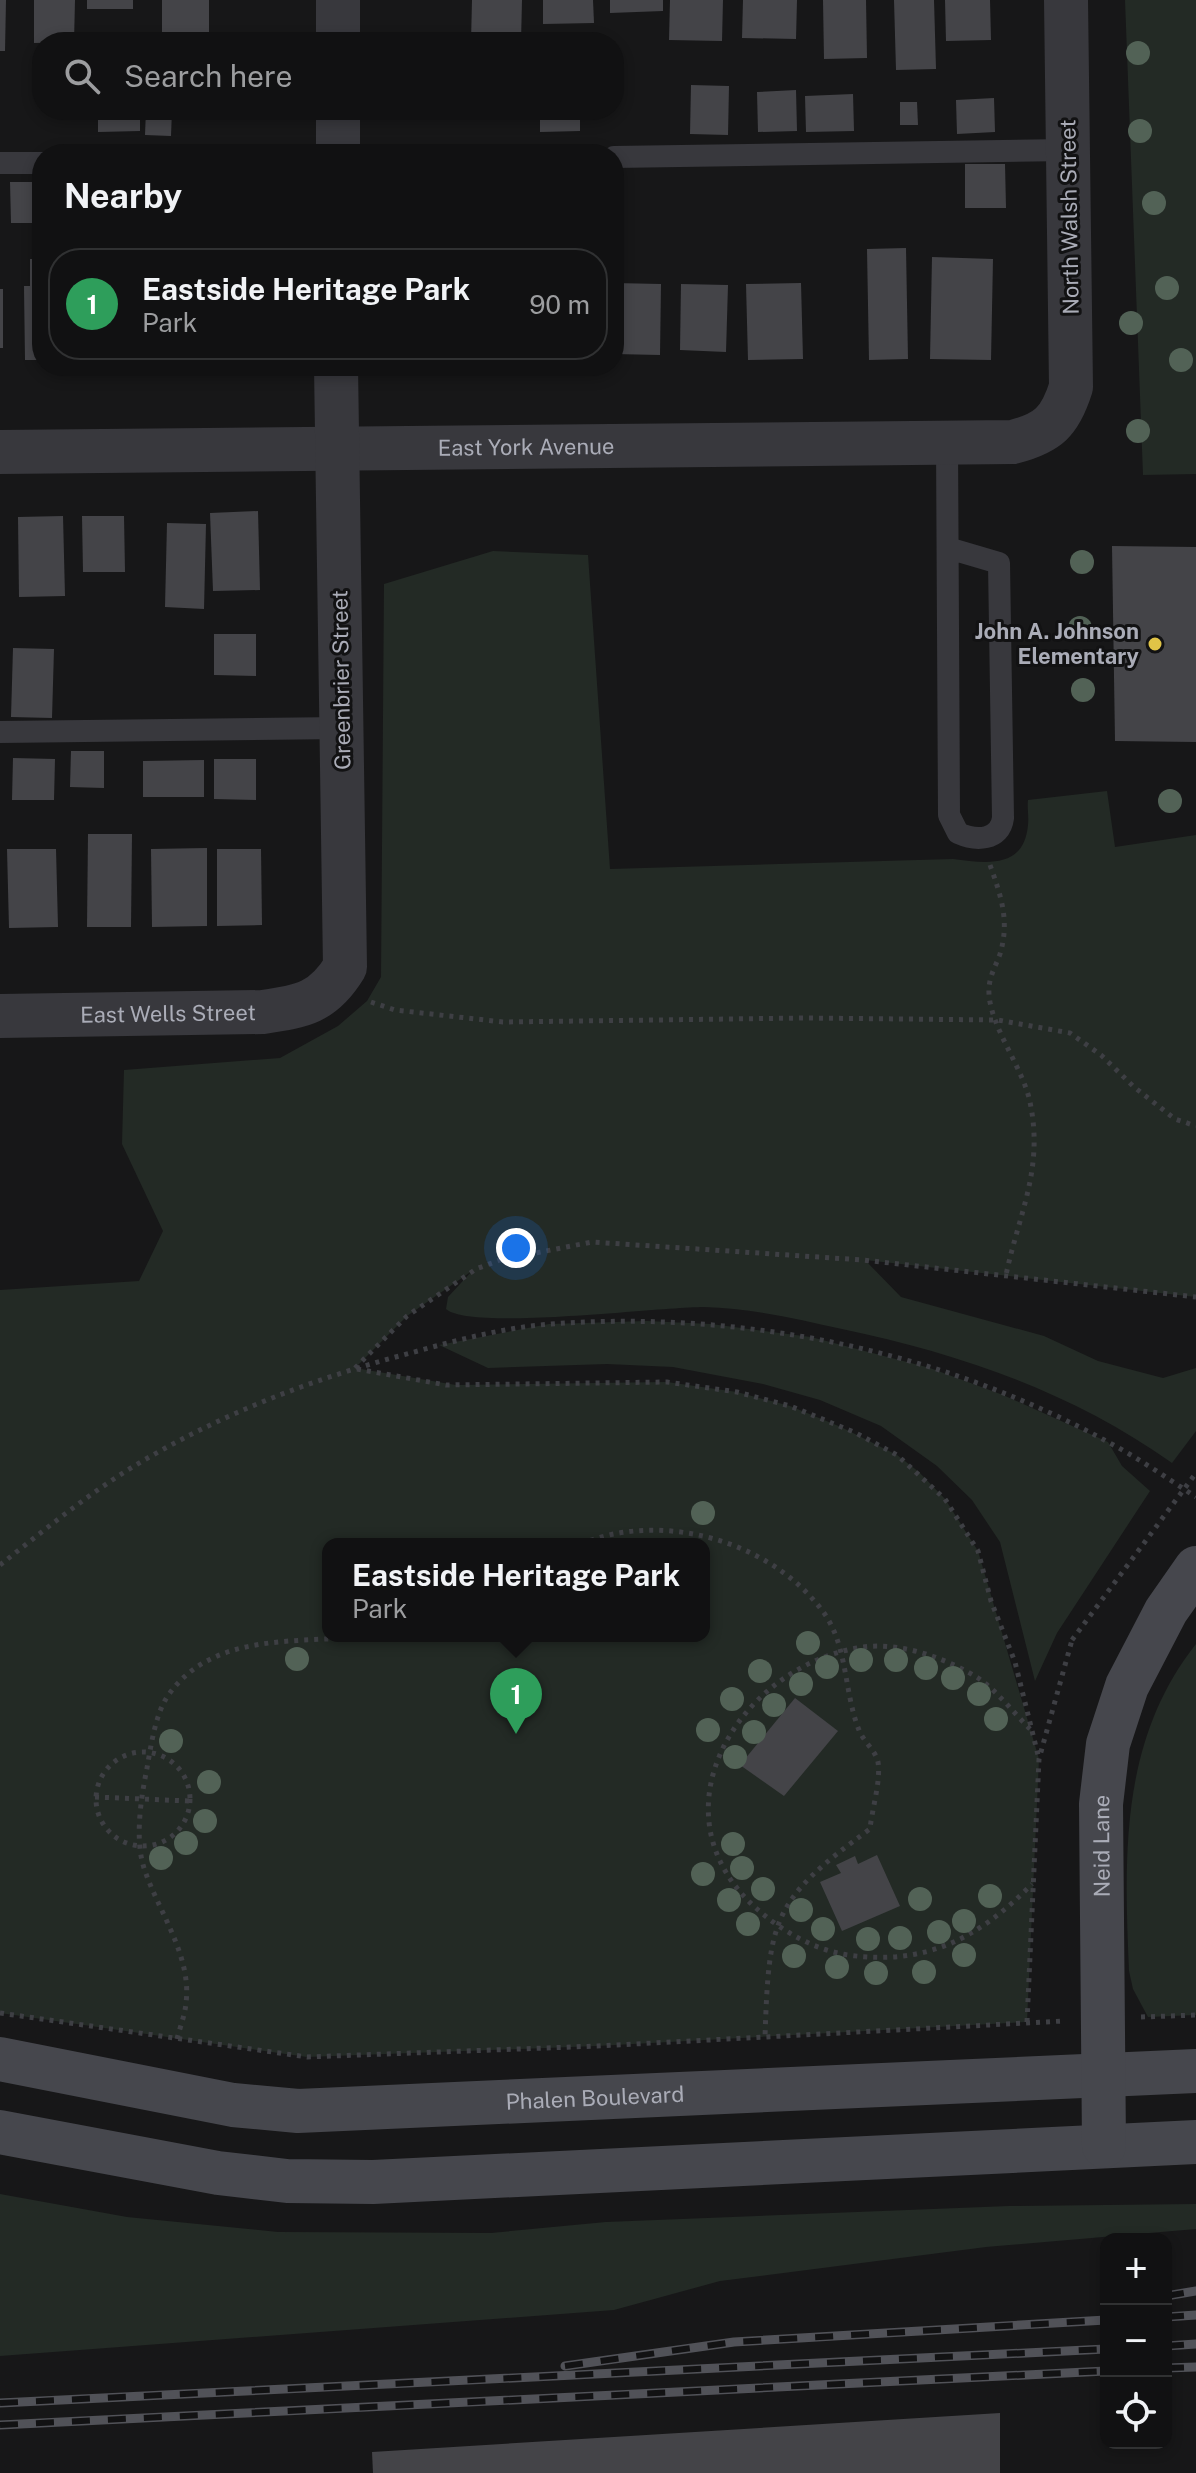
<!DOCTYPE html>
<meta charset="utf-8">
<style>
body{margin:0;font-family:"Public Sans",sans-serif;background:#1e1f20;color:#f1f3f6}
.controls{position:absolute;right:24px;bottom:24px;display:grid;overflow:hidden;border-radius:16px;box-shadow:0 4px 12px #0003}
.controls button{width:72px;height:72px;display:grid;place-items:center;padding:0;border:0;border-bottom:2px solid #303132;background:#111112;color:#f1f3f6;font:40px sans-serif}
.you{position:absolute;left:516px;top:1248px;width:28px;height:28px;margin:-20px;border:6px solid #fff;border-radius:50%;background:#1a73e8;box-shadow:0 0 0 12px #1a73e833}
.badge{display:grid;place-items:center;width:52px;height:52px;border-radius:50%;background:#7c3aed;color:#fff;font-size:26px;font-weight:700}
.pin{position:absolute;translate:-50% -66px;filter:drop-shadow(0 2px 4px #0008)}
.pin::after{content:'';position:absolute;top:42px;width:28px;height:24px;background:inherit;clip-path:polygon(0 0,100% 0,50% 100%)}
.popup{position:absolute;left:322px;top:1538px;width:388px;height:104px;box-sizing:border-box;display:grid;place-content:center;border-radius:16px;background:#111112;filter:drop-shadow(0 2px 6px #0005);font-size:26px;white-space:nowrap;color:#9c9d9f}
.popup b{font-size:30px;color:#f1f3f6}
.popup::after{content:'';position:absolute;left:50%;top:100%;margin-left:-16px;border:16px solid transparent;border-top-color:#111112}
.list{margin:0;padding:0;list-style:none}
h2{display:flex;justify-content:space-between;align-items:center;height:104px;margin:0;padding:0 32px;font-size:34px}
h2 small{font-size:26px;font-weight:400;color:#9c9d9f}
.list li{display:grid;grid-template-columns:52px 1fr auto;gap:24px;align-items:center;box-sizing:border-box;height:112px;margin:0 16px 16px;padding:0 16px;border:2px solid #303132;border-radius:32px}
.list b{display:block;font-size:30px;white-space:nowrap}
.list p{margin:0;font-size:26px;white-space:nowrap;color:#9c9d9f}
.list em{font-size:26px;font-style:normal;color:#9c9d9f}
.icon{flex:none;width:44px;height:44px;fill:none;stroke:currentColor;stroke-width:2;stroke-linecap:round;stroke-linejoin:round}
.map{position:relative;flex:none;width:1196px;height:2473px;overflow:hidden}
.search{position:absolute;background:#111112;box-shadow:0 4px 12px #0003;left:32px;top:32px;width:592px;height:88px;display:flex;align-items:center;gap:20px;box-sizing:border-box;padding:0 28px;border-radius:32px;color:#9c9d9f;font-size:30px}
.panel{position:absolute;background:#111112;box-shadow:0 4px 12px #0003;left:32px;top:144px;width:592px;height:232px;border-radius:32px}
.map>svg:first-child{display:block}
.green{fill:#232a25;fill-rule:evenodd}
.building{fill:#444448}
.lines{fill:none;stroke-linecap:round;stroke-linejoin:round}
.path{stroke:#3e3f44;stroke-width:5;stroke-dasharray:4 6;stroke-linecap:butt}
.service{stroke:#38383d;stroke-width:22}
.minor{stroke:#38383d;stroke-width:44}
.secondary{stroke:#46474d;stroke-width:44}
.rail-casing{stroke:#515258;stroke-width:9}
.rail{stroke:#121213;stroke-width:6;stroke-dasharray:18;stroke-linecap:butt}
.path-bridge{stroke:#3e3f44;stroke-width:5;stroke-dasharray:4 6;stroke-linecap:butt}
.tree{fill:#526256}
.poi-dot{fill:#e0c447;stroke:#121213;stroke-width:3}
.labels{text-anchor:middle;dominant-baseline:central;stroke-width:6;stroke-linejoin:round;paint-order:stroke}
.street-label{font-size:22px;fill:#aaacb7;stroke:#121213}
.poi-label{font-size:22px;font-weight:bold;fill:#aaacb7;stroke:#121213;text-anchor:end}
</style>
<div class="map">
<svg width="1196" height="2473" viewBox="0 0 1196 2473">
<rect width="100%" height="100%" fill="#171718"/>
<g class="green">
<path d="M1125 0H1196V474L1143 475Z"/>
<path d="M493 551 588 555 610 869 953 859C985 863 1024 870 1028 825 1029 816 1027 808 1028 800L1107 791 1115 847 1196 835V1297L865 1260 901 1297 1044 1336 1098 1361 1163 1378 1196 1368V1431L1172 1463C1072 1392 961 1354 842 1329 797 1319 751 1308 704 1307 658 1307 471 1331 446 1309L448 1297 472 1271 407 1316 355 1368 456 1385 667 1382 737 1392 790 1406 841 1427 897 1455 919 1472 945 1499 978 1551 1039 1759 1027 2022 597 2046 307 2057 0 2013V1290L139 1281 163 1231 122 1144 124 1070 280 1058 338 1026 367 1001 381 977 384 584ZM328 1544H704V1636H328Z"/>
<path d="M647 1321 711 1324 811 1337 930 1368 1003 1395 1108 1442 1122 1466 1150 1491 1057 1633 1035 1681 1000 1542 972 1500 937 1466 881 1426 820 1400 763 1384 673 1367 607 1364 488 1368 439 1345 549 1324Z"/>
<path d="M1196 1644V2015L1148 2017 1133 1989 1129 1971C1124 1855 1120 1740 1196 1644Z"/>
<path d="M0 2194 127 2217 278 2232 491 2233 606 2222 1009 2206 1196 2204V2229L986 2247 720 2281 614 2310 0 2356Z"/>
</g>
<g class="building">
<path d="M0 0H6L5 51H0Z"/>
<path d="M34 0H75L74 42 34 43Z"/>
<rect x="87" y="0" width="46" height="9"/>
<rect x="162" y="0" width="47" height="32"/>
<path d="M472 0H522L521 42H471Z"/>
<path d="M543 0H593L594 23 543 24Z"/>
<path d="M610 0H663V11L610 13Z"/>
<path d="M670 0H723L722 41 669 40Z"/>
<path d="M743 0H797L796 39 742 38Z"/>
<path d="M823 0H866L867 58 824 59Z"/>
<path d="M894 0H934L936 69 896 70Z"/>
<path d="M945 0H990L991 40 946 41Z"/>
<path d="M691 85 729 86 728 135 690 134Z"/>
<path d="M796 90 797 131 758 132 757 92Z"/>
<path d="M853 94 854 131 806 132 805 96Z"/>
<path d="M994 98 995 132 957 134 956 100Z"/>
<path d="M900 102H917L918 125H900Z"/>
<path d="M98 110H140V131L98 132Z"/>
<path d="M146 110H172L171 136 145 135Z"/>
<path d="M540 110H580V131L540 132Z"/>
<path d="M965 164H1005L1006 208H965Z"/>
<path d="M10 182H42V223H11Z"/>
<path d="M906 248 908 359 869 360 867 249Z"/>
<path d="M932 257 993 259 991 360 930 359Z"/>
<path d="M30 259H42V360H25L24 286H30Z"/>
<path d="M614 283 661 284 660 355 614 354Z"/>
<path d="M801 283 803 359 748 360 746 284Z"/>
<path d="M681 284 728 285 726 352 680 350Z"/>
<rect x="0" y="289" width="3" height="59"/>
<path d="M165 366H211L210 376 164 374Z"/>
<path d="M215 366H268V375L215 374Z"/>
<path d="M258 511 260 590 213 591 210 513Z"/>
<path d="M63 516 65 596 19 597 18 517Z"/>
<path d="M82 516H124L125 572H83Z"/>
<path d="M167 523 206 524 204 609 165 607Z"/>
<path d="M1112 546 1196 547V742L1115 741Z"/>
<path d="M214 634H256V676L214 675Z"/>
<path d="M13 648 54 649 52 718 11 717Z"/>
<path d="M71 751H104V788L70 787Z"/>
<path d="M13 758 55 759 54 800H12Z"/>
<path d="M214 759H256V800L214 799Z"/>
<path d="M204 760V797H143V761Z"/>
<path d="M88 834H132L131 927H87Z"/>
<path d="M207 848V926L152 927 151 849Z"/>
<path d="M7 849H56L58 927 9 928Z"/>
<path d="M217 849H261L262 925 217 926Z"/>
<path d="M795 1698 838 1731 784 1796 740 1765Z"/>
<path d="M877 1855 900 1906 842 1931 820 1882 841 1873 836 1865 855 1856 858 1864Z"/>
<path d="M1000 2413V2473H373L372 2452Z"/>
</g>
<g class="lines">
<g class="path">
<path d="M990 865C1001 896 1010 921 1000 954 995 968 988 978 989 994 991 1028 1023 1068 1030 1102 1044 1169 1019 1213 1006 1275"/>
<path d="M371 1002 395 1010 503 1022 805 1018 998 1020 1070 1033 1101 1055 1134 1087 1175 1119 1196 1126"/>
<path d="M355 1368 407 1316 476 1269 500 1260 592 1242 863 1260 1196 1297"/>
<path d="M357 1369 446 1385 667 1382 737 1392 790 1406 854 1432 897 1455 945 1499 978 1551 991 1601 1015 1662 1039 1759"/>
<path d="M581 1544C662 1510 772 1541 824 1613 848 1647 844 1693 859 1730 863 1741 876 1751 878 1762 881 1781 872 1809 870 1829 772 1900 769 1919 765 2037"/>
<path d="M0 1565C48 1527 99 1485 153 1455 228 1412 309 1381 392 1358 444 1344 497 1328 551 1324 741 1310 940 1350 1108 1442 1138 1458 1167 1478 1196 1497"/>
<path d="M1030 1729C1014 1713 997 1691 978 1678 946 1658 901 1642 863 1647 739 1665 648 1813 757 1909 782 1931 814 1950 848 1955 926 1966 979 1938 1032 1884"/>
<circle cx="143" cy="1799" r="47"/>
<path d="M95 1797 189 1801"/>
<path d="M0 2013 307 2057 597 2046 1063 2021"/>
<path d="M1141 2017 1196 2015"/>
<path d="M1027 2022 1039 1759 1072 1640"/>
<path d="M177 2039C180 2027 185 2015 186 2003 192 1957 159 1912 145 1871 134 1841 141 1798 147 1768 151 1746 155 1716 167 1697 212 1630 301 1644 370 1636"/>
</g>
<g class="service">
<path d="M614 157 1068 150"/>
<path d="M0 163H42"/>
<path d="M947 442 949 815 958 833C976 841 1000 841 1003 818L999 563 948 548"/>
<path d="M0 732 342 728"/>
</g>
<g class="minor">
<path d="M338 42V0"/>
<path d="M338 154V110"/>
<path id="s1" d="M0 452 1013 442C1048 433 1060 422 1071 387L1066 0"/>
<path id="s2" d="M0 1016 263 1012C303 1006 323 1003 345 967L336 366"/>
</g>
<g class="secondary">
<path id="s3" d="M0 2059 233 2105 298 2111 1196 2071"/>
<path d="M0 2132 218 2173 287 2181 373 2182 1196 2142"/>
<path id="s4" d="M1104 2146 1101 1804 1108 1744 1127 1686 1166 1611 1196 1568"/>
</g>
<defs>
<g id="rail">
<path d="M1166 2296 1196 2291"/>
<path d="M1166 2317 1196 2315"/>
<path d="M1166 2346 1196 2344"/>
<path d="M565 2366 734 2342 1106 2320"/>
<path d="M1166 2368 1196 2367"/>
<path d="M0 2403 1106 2349"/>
<path d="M0 2425 1106 2371"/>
</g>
</defs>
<use href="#rail" class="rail-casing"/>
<use href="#rail" class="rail"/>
<path class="path-bridge" d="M1072 1640 1196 1473"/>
</g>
<g class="tree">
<circle cx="1138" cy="53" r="12"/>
<circle cx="1140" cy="131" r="12"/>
<circle cx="1154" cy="203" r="12"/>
<circle cx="1167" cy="288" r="12"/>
<circle cx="1131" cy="323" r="12"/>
<circle cx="1181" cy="360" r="12"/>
<circle cx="1138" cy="431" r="12"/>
<circle cx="1082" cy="562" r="12"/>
<circle cx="1080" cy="628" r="12"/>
<circle cx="1083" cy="690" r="12"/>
<circle cx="1170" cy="801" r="12"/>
<circle cx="703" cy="1513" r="12"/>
<circle cx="808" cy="1643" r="12"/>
<circle cx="297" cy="1659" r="12"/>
<circle cx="861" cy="1660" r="12"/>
<circle cx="896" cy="1660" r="12"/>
<circle cx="827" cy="1667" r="12"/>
<circle cx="926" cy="1668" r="12"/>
<circle cx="760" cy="1671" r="12"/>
<circle cx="953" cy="1678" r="12"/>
<circle cx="801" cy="1684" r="12"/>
<circle cx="979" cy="1694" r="12"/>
<circle cx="732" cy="1699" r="12"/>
<circle cx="774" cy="1705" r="12"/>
<circle cx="996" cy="1719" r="12"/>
<circle cx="708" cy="1730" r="12"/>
<circle cx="754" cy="1732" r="12"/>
<circle cx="171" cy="1741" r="12"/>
<circle cx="735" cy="1757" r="12"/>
<circle cx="209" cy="1782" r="12"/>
<circle cx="205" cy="1821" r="12"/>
<circle cx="186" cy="1843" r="12"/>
<circle cx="733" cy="1844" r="12"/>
<circle cx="161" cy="1858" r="12"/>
<circle cx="742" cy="1868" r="12"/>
<circle cx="703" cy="1874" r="12"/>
<circle cx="763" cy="1889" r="12"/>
<circle cx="990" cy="1896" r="12"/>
<circle cx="920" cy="1899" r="12"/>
<circle cx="729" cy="1900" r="12"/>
<circle cx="801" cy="1910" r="12"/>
<circle cx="964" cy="1921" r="12"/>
<circle cx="748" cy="1924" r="12"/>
<circle cx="823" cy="1929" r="12"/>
<circle cx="939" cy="1932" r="12"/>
<circle cx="900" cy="1938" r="12"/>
<circle cx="868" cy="1939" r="12"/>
<circle cx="964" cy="1955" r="12"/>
<circle cx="794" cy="1956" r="12"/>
<circle cx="837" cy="1967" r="12"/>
<circle cx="924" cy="1972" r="12"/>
<circle cx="876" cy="1973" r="12"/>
</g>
<circle class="poi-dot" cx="1155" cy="644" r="8"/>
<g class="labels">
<g class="street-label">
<text transform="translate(1069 217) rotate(-91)">North Walsh Street</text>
<text stroke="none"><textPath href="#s1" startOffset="526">East York Avenue</textPath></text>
<text transform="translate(341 680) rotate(-91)">Greenbrier Street</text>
<text stroke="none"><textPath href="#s2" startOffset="168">East Wells Street</textPath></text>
<text stroke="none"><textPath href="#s4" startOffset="300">Neid Lane</textPath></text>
<text stroke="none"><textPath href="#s3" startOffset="600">Phalen Boulevard</textPath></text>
</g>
<g class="poi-label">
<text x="1139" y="631">John A. Johnson<tspan x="1139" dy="25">Elementary</tspan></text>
</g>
</g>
</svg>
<div class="controls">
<button>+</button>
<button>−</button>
<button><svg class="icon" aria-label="locate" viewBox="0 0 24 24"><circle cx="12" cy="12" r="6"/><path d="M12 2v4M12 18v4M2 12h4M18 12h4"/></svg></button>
</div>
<div class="you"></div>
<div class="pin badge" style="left:516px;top:1734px;background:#2e9e5b">1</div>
<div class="popup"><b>Eastside Heritage Park</b>Park</div>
<div class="search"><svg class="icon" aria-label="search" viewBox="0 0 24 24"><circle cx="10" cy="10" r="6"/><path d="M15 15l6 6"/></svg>Search here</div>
<section class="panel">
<h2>Nearby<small></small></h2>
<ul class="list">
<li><span class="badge" style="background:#2e9e5b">1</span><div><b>Eastside Heritage Park</b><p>Park</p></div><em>90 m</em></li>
</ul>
</section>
</div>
